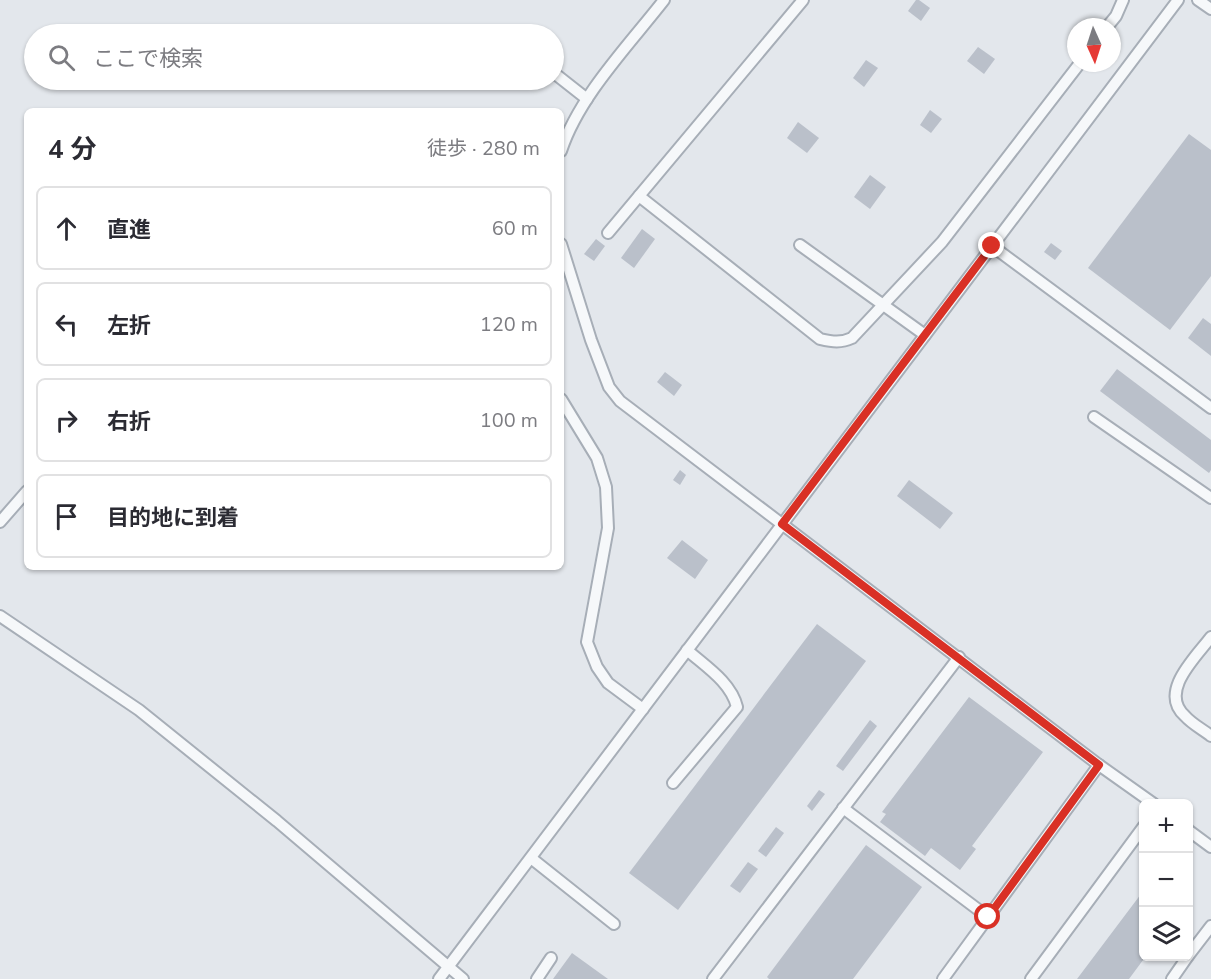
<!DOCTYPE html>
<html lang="ja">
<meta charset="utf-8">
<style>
body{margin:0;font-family:"Nunito Sans","Noto Sans JP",sans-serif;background:#f7f7f7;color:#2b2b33}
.controls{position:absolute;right:18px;bottom:18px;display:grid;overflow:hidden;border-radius:9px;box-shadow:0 2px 4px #0004}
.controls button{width:54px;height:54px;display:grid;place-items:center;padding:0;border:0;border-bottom:2px solid #e1e1e2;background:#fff;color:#2b2b33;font:30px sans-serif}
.compass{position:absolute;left:1067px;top:18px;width:54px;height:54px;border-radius:50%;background:#fff;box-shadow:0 2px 4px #0004;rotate:177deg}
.stop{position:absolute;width:18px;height:18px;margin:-14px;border:4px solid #d93025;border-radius:50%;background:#fff}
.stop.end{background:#d93025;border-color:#fff;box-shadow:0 2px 6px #0008}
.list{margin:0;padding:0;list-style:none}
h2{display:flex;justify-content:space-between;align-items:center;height:78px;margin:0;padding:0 24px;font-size:26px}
h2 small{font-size:20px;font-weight:400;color:#7c7c81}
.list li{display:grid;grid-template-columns:39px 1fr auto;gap:18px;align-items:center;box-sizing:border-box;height:84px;margin:0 12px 12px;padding:0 12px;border:2px solid #e1e1e2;border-radius:9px}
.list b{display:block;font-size:22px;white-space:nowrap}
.list em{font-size:20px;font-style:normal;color:#7c7c81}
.icon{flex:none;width:33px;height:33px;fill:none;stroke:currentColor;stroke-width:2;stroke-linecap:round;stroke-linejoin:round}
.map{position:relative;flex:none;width:1211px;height:979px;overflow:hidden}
.search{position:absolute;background:#fff;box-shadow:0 2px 4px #0004;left:24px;top:24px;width:540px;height:66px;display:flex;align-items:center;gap:15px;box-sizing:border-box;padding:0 21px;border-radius:33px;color:#7c7c81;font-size:22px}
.panel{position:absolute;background:#fff;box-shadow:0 2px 4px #0004;left:24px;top:108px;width:540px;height:462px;border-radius:9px}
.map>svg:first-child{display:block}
.building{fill:#bac0ca}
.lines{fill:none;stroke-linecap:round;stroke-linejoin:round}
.service-casing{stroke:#a7aeb7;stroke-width:14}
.service{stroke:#f6f8fa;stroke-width:10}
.route{stroke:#d93025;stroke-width:8}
</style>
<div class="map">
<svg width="1211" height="979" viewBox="0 0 1211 979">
<rect width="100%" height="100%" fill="#e3e7ec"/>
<g class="building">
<path d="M916 0H919L930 8 921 21 908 11Z"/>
<path d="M978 47 995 59 984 74 967 61Z"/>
<path d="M866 60 878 68 864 87 853 78Z"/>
<path d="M930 110 942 119 931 133 920 125Z"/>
<path d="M798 122 819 138 807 153 787 138Z"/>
<path d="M1189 134 1211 150V276L1170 330 1088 268Z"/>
<path d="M870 175 886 187 870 209 854 197Z"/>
<path d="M642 229 655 239 634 268 621 258Z"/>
<path d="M596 239 605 246 594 261 584 254Z"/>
<path d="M1051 243 1062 251 1055 260 1044 252Z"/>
<path d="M1203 318 1211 324V356L1188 338Z"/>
<path d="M1117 369 1211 440V470L1209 473 1100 391Z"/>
<path d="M665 372 682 385 674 396 657 382Z"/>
<path d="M680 470 686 475 680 485 673 480Z"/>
<path d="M909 480 953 513 940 529 897 496Z"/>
<path d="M682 540 708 560 695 579 667 558Z"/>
<path d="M817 624 866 661 678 910 629 873Z"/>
<path d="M969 697 1043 752 972 846 976 849 960 870 931 848 925 856 880 822 886 814 882 812Z"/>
<path d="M870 720 877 726 843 771 836 766Z"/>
<path d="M819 790 825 794 812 811 807 806Z"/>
<path d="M776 827 784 833 766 857 758 851Z"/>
<path d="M866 845 922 887 853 979H769L767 977Z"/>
<path d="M748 862 758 869 740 893 730 886Z"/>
<path d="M1144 890V956H1146L1129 979H1077Z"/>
<path d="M572 953 608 979H553Z"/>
</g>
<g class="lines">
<defs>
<g id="service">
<path d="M1198 0 1211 9"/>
<path d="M1107 27 1116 16 1123 0"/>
<path d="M500 31 505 34"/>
<path d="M554 73 587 99"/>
<path d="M561 151C579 96 629 45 664 0"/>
<path d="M639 196 820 339C833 342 841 343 852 338L942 242 1080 63"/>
<path d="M608 233 803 0"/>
<path d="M561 244 591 340 609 387 620 401 1099 765 1154 804"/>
<path d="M800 245 925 335"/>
<path d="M992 246 1211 408"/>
<path d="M561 399 597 458 606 487 608 528 587 642 597 667 608 683 643 709"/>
<path d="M1094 417 1211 498"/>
<path d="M0 522 27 491"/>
<path d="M0 616 139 710 277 821 463 979"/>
<path d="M1211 637C1196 657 1158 692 1185 716 1192 724 1202 729 1211 736"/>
<path d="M673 783 737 707C731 682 705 666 687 650"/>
<path d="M843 808 988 917"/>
<path d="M1188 830 1211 847"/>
<path d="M531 858 614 924"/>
<path d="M1188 956 1211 926"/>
<path d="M439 979 1178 0"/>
<path d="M537 979 551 958"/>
<path d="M713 979 959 657"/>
<path d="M943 979 1099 765"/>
<path d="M1031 979 1144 826"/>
<path d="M1172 979 1188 956"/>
</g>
</defs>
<use href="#service" class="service-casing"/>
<use href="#service" class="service"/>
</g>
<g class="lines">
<path class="route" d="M988 917 1099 765 782 524 992 246"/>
</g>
</svg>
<div class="controls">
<button>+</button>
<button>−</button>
<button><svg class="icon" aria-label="layers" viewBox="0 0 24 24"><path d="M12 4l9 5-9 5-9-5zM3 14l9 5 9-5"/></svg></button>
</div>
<svg class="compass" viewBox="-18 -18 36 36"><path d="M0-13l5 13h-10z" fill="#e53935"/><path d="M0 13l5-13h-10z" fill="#7c7c81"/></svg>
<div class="stop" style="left:988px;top:917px"></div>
<div class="stop end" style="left:992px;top:246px"></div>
<div class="search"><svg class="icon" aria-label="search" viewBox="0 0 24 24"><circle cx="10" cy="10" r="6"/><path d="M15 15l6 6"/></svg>ここで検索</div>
<section class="panel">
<h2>4 分<small>徒歩 · 280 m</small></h2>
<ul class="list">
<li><svg class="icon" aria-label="ahead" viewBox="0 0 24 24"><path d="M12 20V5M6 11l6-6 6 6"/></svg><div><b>直進</b></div><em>60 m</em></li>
<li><svg class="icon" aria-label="left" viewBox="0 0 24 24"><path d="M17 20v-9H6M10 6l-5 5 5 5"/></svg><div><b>左折</b></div><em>120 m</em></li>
<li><svg class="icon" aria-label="right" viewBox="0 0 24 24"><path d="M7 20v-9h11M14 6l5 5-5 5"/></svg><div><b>右折</b></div><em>100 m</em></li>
<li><svg class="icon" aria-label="arrive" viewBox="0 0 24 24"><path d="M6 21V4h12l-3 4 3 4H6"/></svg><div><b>目的地に到着</b></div></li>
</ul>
</section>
</div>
